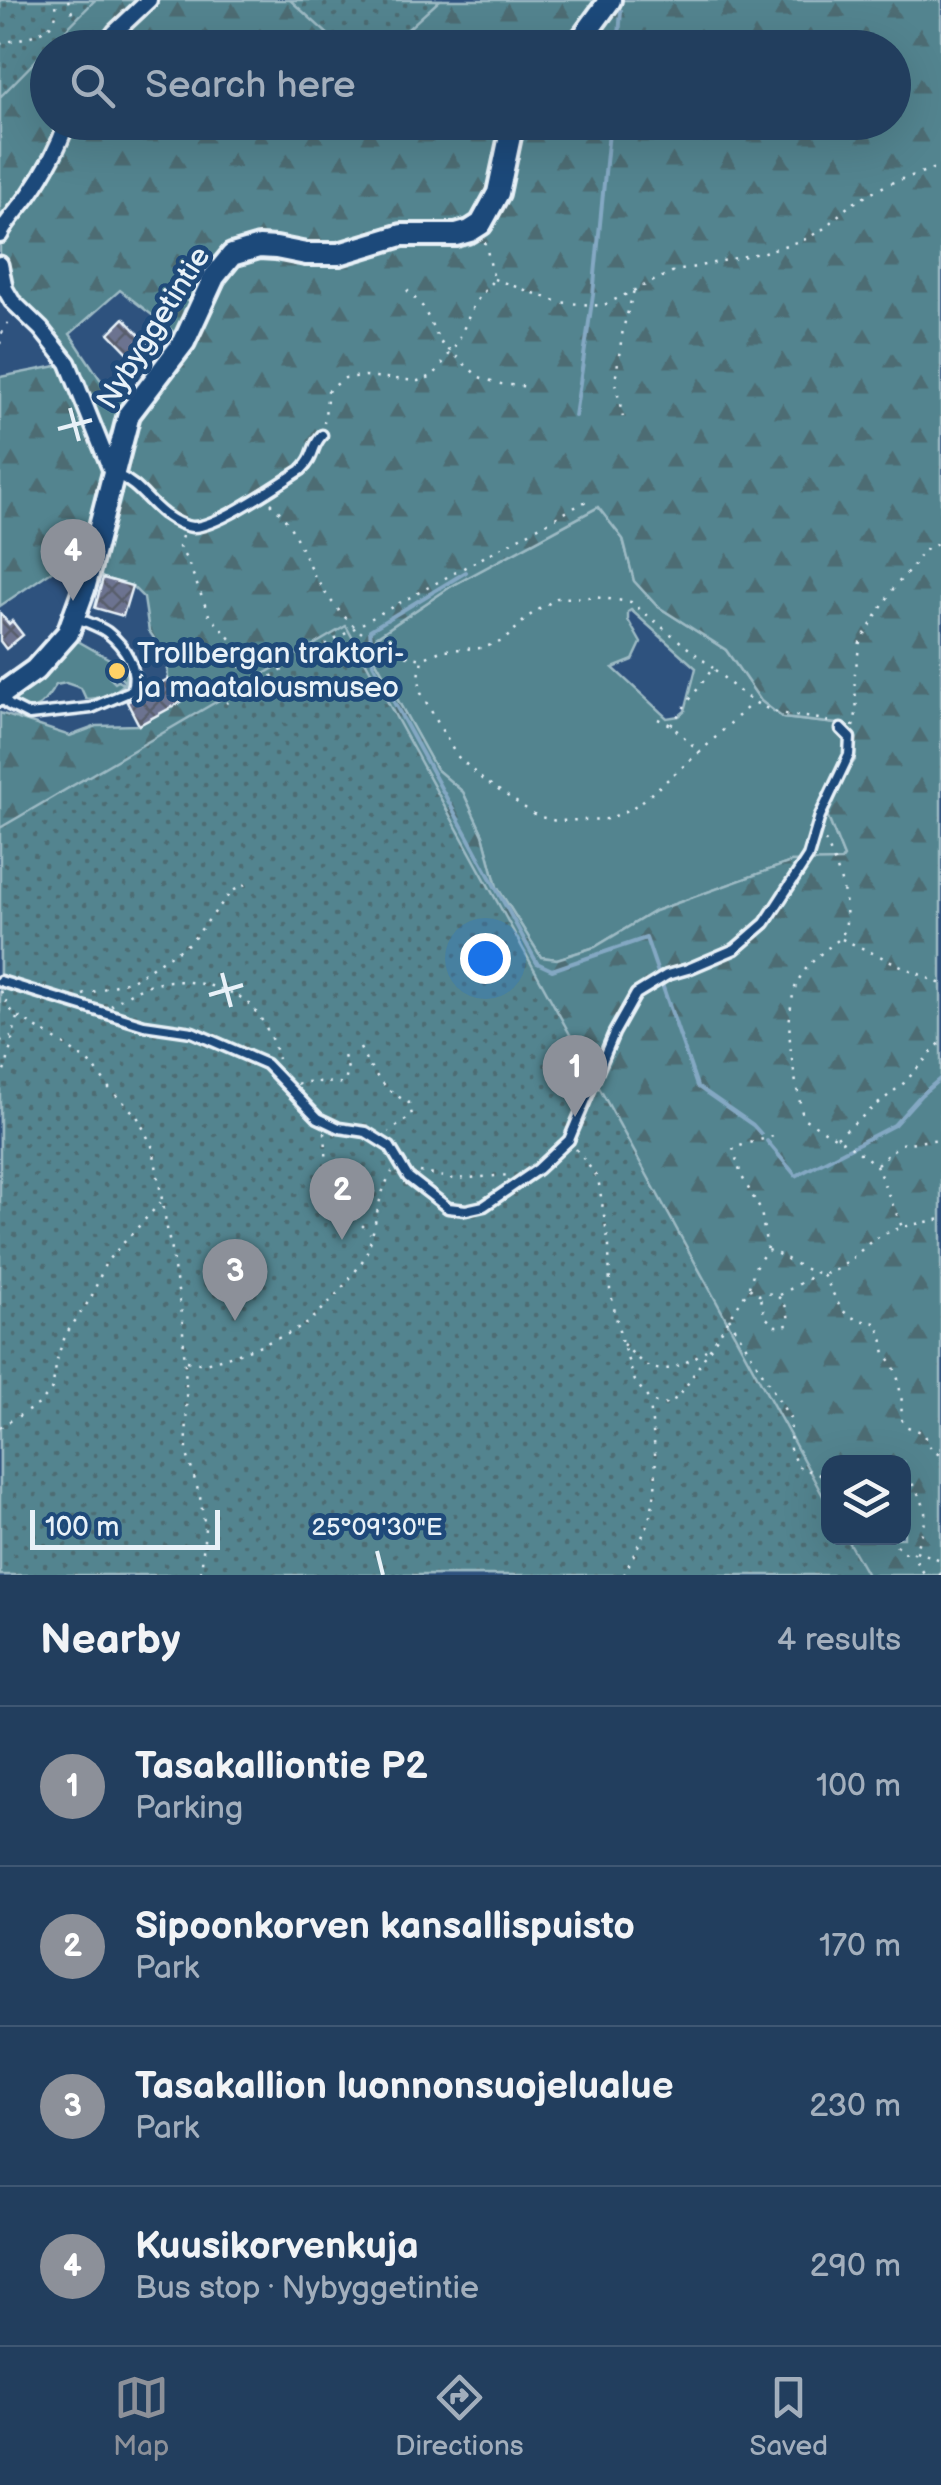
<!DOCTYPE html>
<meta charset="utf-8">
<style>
body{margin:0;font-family:"Balsamiq Sans",sans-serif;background:#2a4564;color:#f1f3f6}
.controls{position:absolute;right:30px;bottom:30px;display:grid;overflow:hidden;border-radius:20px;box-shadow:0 10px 40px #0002}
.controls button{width:90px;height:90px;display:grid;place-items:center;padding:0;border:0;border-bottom:2px solid #3f5773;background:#223e5e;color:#f1f3f6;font:50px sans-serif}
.scale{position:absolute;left:30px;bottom:25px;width:190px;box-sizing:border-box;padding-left:10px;border:5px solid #e8f1f8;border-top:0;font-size:28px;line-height:35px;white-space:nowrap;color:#e8f1f8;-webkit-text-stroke:8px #1f4a7a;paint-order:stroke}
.you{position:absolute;left:485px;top:958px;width:35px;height:35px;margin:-25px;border:8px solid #fff;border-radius:50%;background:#1a73e8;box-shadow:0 0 0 15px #1a73e833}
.badge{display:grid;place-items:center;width:65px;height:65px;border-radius:50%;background:#8c9099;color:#fff;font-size:32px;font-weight:700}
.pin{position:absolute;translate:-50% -82px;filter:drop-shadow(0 2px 5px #0008)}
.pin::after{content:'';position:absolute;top:52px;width:35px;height:30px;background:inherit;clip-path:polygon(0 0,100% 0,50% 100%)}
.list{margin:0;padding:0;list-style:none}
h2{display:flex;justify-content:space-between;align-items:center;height:130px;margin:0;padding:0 40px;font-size:42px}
h2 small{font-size:32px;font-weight:400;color:#a2aebc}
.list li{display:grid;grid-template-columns:65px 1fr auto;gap:30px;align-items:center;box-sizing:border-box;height:160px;padding:0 40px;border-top:2px solid #3f5773}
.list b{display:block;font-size:38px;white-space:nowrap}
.list p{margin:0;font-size:32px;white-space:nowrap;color:#a2aebc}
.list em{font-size:32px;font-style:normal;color:#a2aebc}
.icon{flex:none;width:55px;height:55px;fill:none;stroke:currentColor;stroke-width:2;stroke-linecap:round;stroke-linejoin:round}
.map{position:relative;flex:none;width:941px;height:1575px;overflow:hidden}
.search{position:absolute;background:#223e5e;box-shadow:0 10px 40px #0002;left:30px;right:30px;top:30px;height:110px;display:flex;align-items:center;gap:25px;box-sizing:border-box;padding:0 35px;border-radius:55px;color:#a2aebc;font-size:38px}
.sheet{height:770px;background:#223e5e}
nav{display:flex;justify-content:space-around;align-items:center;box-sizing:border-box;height:140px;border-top:2px solid #3f5773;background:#223e5e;font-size:28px;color:#a2aebc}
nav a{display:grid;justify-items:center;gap:5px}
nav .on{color:#8c9099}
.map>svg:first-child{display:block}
.green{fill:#52848f;stroke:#9dbac4;stroke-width:2.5;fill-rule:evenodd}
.forest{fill:url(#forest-firs);stroke:#9dbac4;stroke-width:2.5;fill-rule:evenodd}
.park{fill:url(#park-dots);stroke:#9dbac4;stroke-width:2.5}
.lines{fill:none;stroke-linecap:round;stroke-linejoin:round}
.stream{stroke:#84a8c3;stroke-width:4}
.building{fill:url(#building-cross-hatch);stroke:#e8f1f8;stroke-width:2.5}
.lane-casing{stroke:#e8f1f8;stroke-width:15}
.street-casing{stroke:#e8f1f8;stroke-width:21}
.secondary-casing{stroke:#e8f1f8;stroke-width:28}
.path{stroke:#e8f1f8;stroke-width:2.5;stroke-dasharray:2.5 8;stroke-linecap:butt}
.lane{stroke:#1f4a7a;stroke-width:8}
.street{stroke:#1f4a7a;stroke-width:14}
.secondary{stroke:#1f4a7a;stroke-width:20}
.ticks{fill:none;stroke:#e8f1f8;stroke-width:4}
.poi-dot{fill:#ffd166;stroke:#1f4a7a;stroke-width:4}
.labels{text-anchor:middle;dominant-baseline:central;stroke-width:10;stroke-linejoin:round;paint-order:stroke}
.street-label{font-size:30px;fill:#e8f1f8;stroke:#1f4a7a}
.poi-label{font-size:30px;fill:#e8f1f8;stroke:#1f4a7a;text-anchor:start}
.ticks-label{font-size:25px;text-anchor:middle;fill:#e8f1f8;stroke:#1f4a7a;stroke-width:10;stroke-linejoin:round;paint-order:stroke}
</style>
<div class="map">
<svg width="941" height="1575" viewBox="0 0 941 1575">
<defs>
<pattern id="forest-firs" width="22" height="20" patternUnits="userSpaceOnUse" patternTransform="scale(2.5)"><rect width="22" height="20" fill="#52848f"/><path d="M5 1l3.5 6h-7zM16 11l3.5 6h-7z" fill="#4d6c73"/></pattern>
<pattern id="park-dots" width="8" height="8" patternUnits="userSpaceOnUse" patternTransform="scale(2.5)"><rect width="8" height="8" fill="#52848f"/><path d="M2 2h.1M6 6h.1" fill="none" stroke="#4d6c73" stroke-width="1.8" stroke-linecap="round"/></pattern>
<pattern id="building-cross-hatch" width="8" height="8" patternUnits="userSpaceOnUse" patternTransform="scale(2.5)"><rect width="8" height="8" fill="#6c7390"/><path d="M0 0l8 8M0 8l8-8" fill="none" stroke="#595e6d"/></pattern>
</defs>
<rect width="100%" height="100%" fill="#2e527e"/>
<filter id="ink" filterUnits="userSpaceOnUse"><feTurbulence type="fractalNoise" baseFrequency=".01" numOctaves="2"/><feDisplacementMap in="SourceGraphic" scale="20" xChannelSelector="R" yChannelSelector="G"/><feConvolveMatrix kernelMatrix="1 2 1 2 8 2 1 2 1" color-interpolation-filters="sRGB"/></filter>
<g filter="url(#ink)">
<g class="green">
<path d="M599 507 623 539 634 581 657 606 726 650 761 701 783 718 846 725 855 760 823 805 844 857 841 862H791L655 911 595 947 557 959 541 957 497 887 483 835 463 792 436 769 376 661V637L450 587ZM631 610 696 668 685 711 679 716 667 718 613 668 633 660 641 643 628 620V612Z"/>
<path d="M71 640H76L120 665 126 671 125 682 115 672 110 678 115 683 118 681 124 684C114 694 99 699 86 699L81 688 66 683 56 685C43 704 35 718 12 701V693Z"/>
</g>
<g class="forest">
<path d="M0 0H601L563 47 48 48V122L505 123C498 154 497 206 466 224L339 246 243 243 179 336 120 290 70 334 100 379 130 401 108 458 69 363 13 300 0 270Z"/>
<path d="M620 0H941V1575H0V713L70 736 97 726 139 725 180 702 168 679 167 657 149 631 144 598 132 586 103 578 95 571 136 418 220 281 237 261 247 257 473 238 521 123 894 122V48L584 47ZM598 507 623 539 634 581 657 606 726 650 761 701 783 718 846 725 855 760 823 805 844 857 841 861 791 862 655 911 595 947 557 959 541 957 497 887 483 835 463 792 436 769 376 661V637L450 587ZM828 1462H904V1538H828Z"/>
<path d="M67 364 107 465 93 543 0 606V377Z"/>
</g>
<g class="park">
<path d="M0 0H95L0 97Z"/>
<path d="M290 0H440L387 48 342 47Z"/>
<path d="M346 626 828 1505V1538H846L867 1575H0V828Z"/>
</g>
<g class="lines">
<g class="stream">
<path d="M618 48 621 11"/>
<path d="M575 416 593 295 610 122"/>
<path d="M466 572 370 630 373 664 537 963 552 970 646 938 697 1086 753 1125 761 1134"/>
<path d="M767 1141 796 1176 894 1125 921 1095 941 1078"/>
</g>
</g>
<g class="building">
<path d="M124 318 151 347 136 361 109 333Z"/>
<path d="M103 578 132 586 123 616 95 608Z"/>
<path d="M0 613 9 624 12 621 23 635 6 649 0 641Z"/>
<path d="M168 679 181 702 139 725 127 702Z"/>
</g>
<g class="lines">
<defs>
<g id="lane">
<path d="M117 475C139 485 146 500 164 514 171 519 183 526 192 527 216 528 279 484 301 470 316 456 310 448 322 435"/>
<path d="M0 695 9 705 29 715 91 708 131 691C140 670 125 646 107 632 99 626 85 622 76 617"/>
<path d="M0 981 144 1025 192 1032 266 1064 318 1118 339 1128 366 1132 390 1147 408 1177 448 1208 466 1210 484 1206 538 1169 569 1140 614 1033 636 994 667 975 688 969 735 949 765 923 808 857 820 816 849 755 850 738 841 729"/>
</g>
<g id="street">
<path d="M103 48 115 32 149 0"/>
<path d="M0 235C7 220 19 209 29 195 45 172 58 149 67 122"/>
<path d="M0 264 5 289 12 301 41 329 68 363 112 473"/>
</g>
<g id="secondary">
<path d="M575 48 610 0"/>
<path d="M0 695 35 670 68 633 84 589 129 414 184 342 214 277 232 255 259 247 276 248 306 254H339L402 235H456L470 231 481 224 498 193 513 122"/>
</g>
</defs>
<use href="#lane" class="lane-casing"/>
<use href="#street" class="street-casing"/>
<use href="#secondary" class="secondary-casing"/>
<g class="path">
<path d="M68 0 74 19"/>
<path d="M0 44C22 37 65 35 55 0"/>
<path d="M494 279 559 302 602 306 672 272 764 252 806 239 823 229 850 205 888 184 941 166"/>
<path d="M407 290 423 307 440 342 479 377 501 384 531 387"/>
<path d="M0 344 3 330 12 317"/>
<path d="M623 417 615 382 623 329 634 290"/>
<path d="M324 423 328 391 345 378 365 376 418 381 433 376 457 344 474 304 494 279 485 242"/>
<path d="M271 503C292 523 298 543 311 569 326 599 354 632 384 648 395 654 410 656 422 659"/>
<path d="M182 536 179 547 188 562 209 615 234 642 241 669 237 695"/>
<path d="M226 703 372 618 590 499"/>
<path d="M658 719 671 725 700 752 751 704"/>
<path d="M671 725 713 668C735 688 754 708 785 714 801 718 817 716 831 723"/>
<path d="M853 727 857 710 854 679 860 642 895 586 911 569 922 552 941 542"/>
<path d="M700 752 639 804 609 819 556 821 537 816 482 779 456 755 421 693 419 677 422 659 443 650 482 648 503 641 529 616 557 598 594 597 631 602 713 668"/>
<path d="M825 841C836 863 856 914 841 937 839 940 832 944 829 947 816 957 801 971 795 988 782 1031 795 1075 803 1118L852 1147 876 1165 902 1227"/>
<path d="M842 939 941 984"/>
<path d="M1 991 10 1009 17 1016 65 1045 94 1067 109 1088 137 1116 153 1148 182 1314 186 1385 187 1454 200 1497 205 1528 201 1575"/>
<path d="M83 995 132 980 191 942 231 892 247 883"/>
<path d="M111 1006C125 996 142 985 160 982 183 978 233 987 249 1004 264 1019 272 1038 278 1059"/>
<path d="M0 1041 11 1037"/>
<path d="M360 1048C372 1073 385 1090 409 1103L412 1115 389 1132"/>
<path d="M0 1081 7 1064 17 1017"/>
<path d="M297 1084C312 1079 329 1084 345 1083L348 1069 342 1049"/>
<path d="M325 1132 327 1169 338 1201 370 1233"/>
<path d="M837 1137 904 1083 941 1042"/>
<path d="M576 1149 598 1178 609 1246 610 1290 622 1343 635 1381 650 1401 664 1405 679 1397 749 1288 759 1295C778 1288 791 1306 788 1325L776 1326 765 1317 759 1295"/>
<path d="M877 1164 900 1144 941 1139"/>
<path d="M420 1172 454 1179 511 1175"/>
<path d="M767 1249 761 1211 741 1175 733 1148 780 1134"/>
<path d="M823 1275C842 1305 835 1318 876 1323L882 1337 885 1354 893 1364 898 1379 902 1402 901 1419 905 1426 924 1433 931 1449 941 1456"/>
<path d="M749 1287 755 1267 767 1250C785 1255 800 1270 819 1273 838 1277 857 1252 872 1241 893 1227 917 1224 941 1219"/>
<path d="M780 1295 816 1274"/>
<path d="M729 1318 791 1420 790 1449 797 1466 820 1475 828 1483"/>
<path d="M623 1344C631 1351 640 1363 649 1367 669 1375 691 1360 706 1350"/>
<path d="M187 1361C192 1362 197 1363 202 1363 219 1362 291 1335 305 1325 321 1313 359 1271 366 1254 378 1225 375 1199 392 1172"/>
<path d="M0 1427 41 1403 52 1389 58 1355 66 1334 91 1298 106 1262 161 1202"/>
<path d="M904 1478 909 1479C932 1512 928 1520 913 1555L925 1575"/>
<path d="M888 1538 908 1556"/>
<path d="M916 1551 941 1560"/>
<path d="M624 1575C634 1553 647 1531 652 1508 660 1474 653 1437 650 1403"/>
<path d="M939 1575 941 1574"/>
</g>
<use href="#lane" class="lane"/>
<use href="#street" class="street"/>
<use href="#secondary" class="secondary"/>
</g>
</g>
<path class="ticks" d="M70 408 79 441M58 429 92 420M222 973 231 1007M209 995 243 985M377 1551 383 1575"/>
<circle class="poi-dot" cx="117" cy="671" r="10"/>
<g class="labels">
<g class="street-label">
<text transform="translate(154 328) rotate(-58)">Nybyggetintie</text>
</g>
<g class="poi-label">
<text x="137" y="654">Trollbergan traktori-<tspan x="137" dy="34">ja maatalousmuseo</tspan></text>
</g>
</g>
<g class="ticks-label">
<text x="377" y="1535">25°09'30"E</text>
</g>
</svg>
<div class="controls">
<button><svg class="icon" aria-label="layers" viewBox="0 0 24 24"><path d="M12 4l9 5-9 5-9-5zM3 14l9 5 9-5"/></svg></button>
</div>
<div class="scale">100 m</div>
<div class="you"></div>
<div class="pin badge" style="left:575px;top:1117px">1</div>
<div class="pin badge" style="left:342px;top:1240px">2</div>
<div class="pin badge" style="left:235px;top:1321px">3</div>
<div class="pin badge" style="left:73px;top:601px">4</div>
<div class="search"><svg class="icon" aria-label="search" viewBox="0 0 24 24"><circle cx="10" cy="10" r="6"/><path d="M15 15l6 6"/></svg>Search here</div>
</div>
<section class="sheet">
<h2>Nearby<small>4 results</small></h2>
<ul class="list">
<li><span class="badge">1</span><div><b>Tasakalliontie P2</b><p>Parking</p></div><em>100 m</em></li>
<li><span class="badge">2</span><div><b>Sipoonkorven kansallispuisto</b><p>Park</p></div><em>170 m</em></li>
<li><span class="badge">3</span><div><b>Tasakallion luonnonsuojelualue</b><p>Park</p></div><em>230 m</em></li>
<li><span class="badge">4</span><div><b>Kuusikorvenkuja</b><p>Bus stop · Nybyggetintie</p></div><em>290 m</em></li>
</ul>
</section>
<nav>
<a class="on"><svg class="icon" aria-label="map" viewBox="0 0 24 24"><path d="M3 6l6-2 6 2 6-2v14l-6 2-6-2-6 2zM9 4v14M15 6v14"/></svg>Map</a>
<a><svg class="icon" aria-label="directions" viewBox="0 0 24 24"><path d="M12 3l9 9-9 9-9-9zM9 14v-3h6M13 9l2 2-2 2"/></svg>Directions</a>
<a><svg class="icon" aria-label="saved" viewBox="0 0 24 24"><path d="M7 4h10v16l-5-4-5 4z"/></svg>Saved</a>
</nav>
